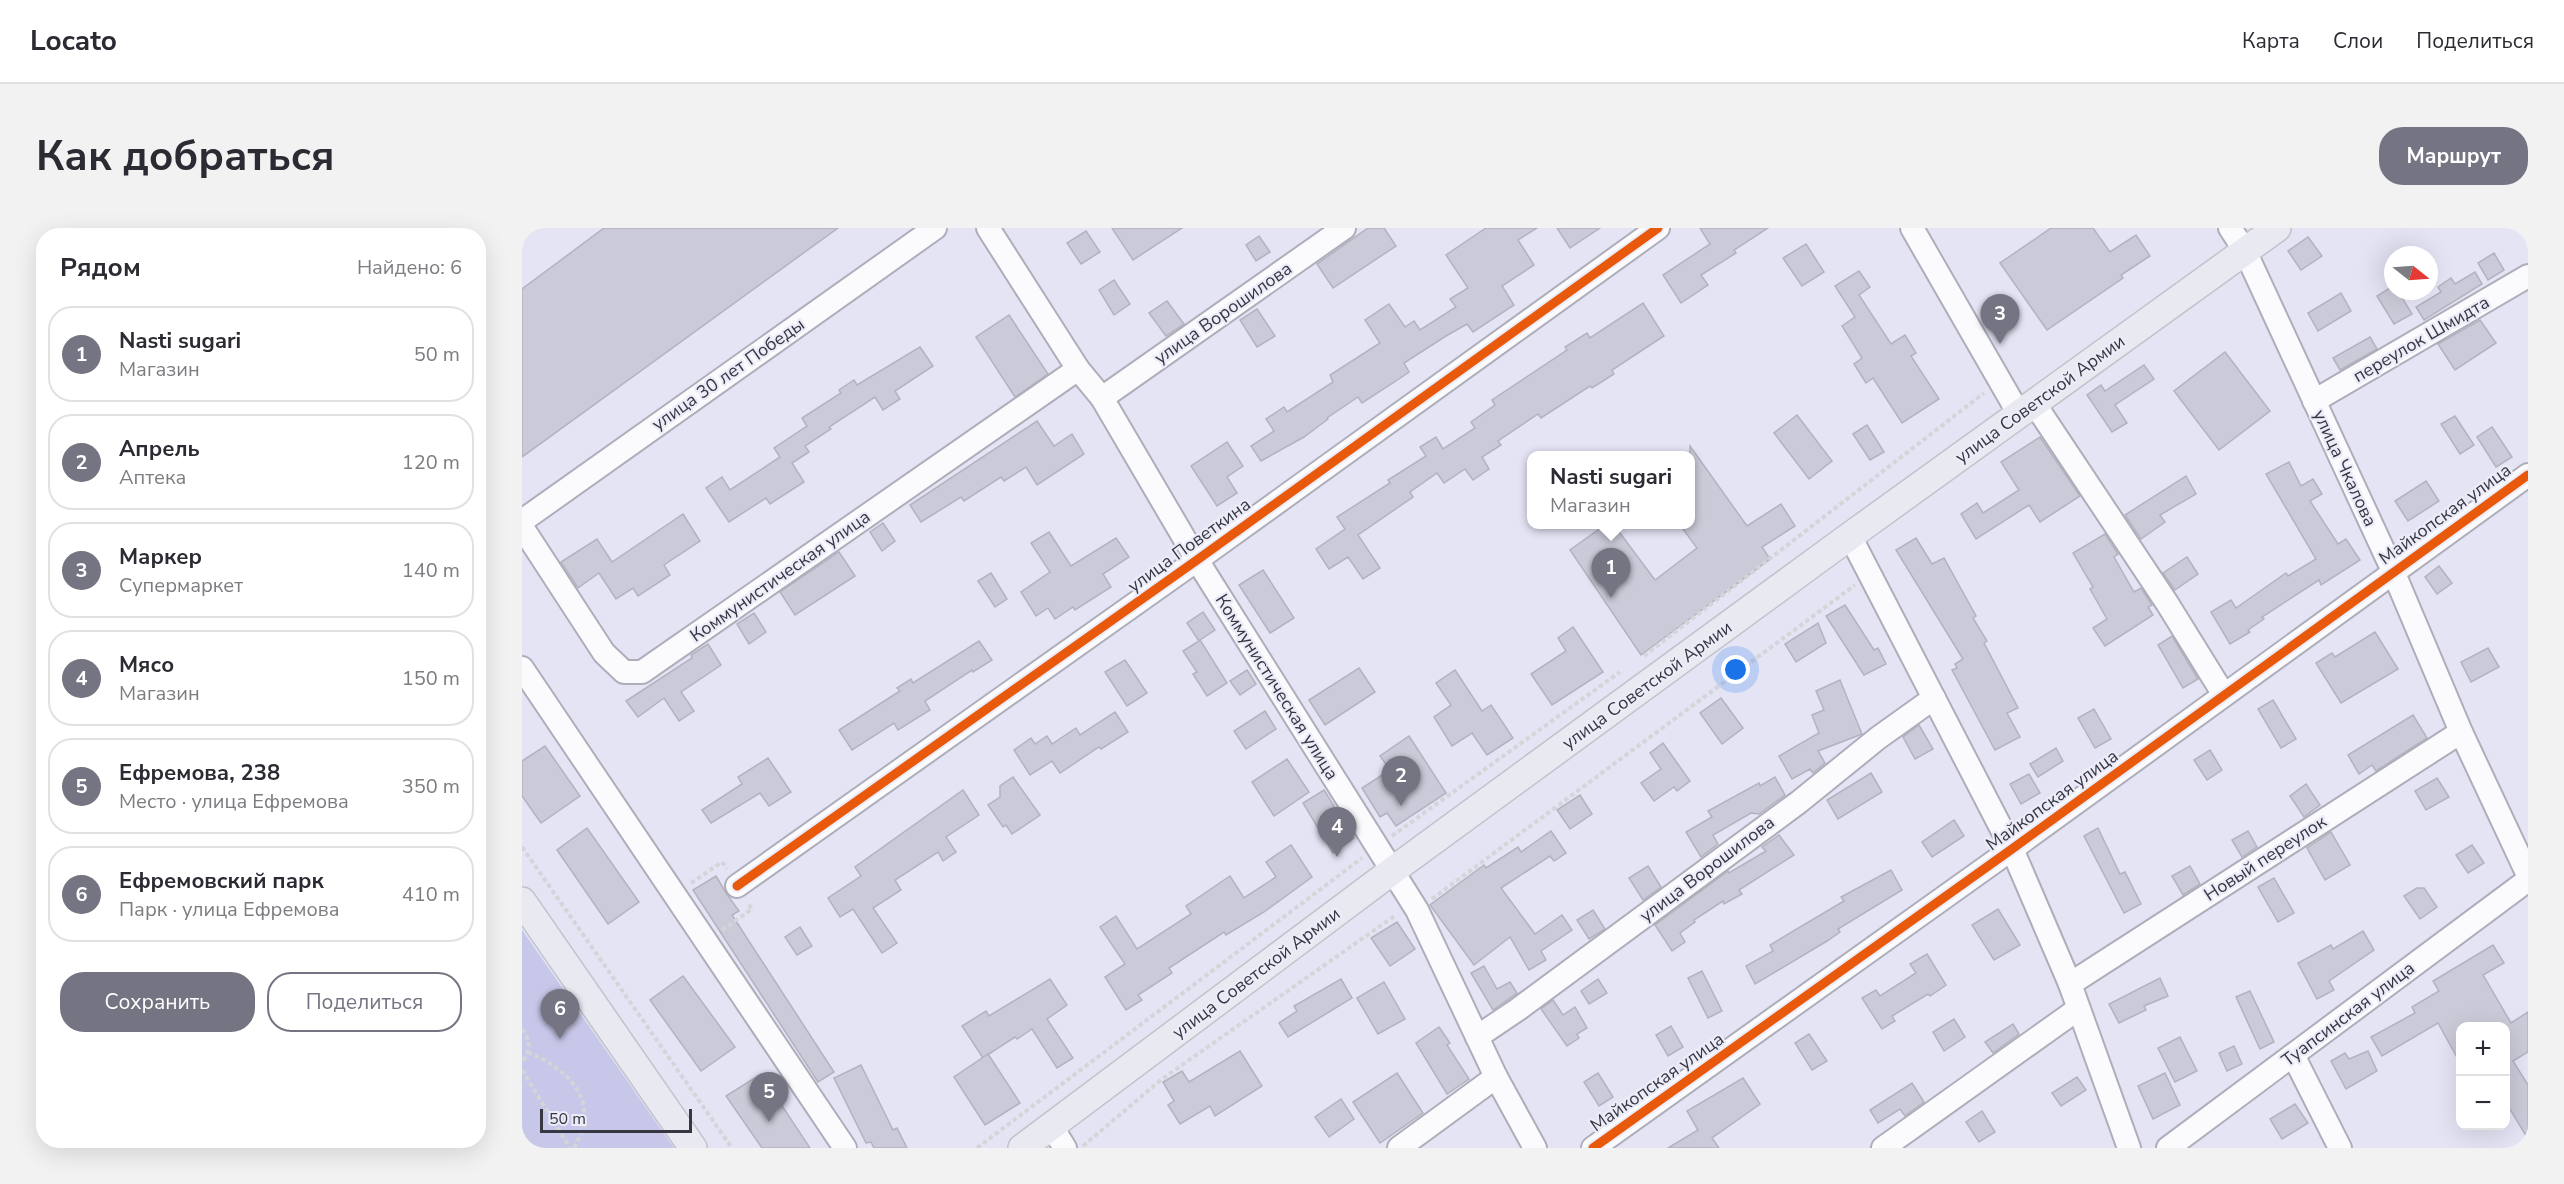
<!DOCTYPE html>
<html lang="ru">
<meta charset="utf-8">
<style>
body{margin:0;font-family:"Nunito Sans",sans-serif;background:#f2f2f3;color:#2b2b33}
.controls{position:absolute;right:18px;bottom:18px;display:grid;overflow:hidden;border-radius:12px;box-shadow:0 6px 24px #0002}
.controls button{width:54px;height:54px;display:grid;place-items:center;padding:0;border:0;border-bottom:2px solid #e1e1e2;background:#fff;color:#2b2b33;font:30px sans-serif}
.compass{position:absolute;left:1862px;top:18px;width:54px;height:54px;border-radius:50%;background:#fff;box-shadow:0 6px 24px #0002;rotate:107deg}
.scale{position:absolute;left:18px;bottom:15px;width:152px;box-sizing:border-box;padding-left:6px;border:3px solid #373744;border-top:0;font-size:16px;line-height:21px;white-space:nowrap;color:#373744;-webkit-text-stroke:4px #ececf9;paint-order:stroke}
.you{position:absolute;left:1214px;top:442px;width:21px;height:21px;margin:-15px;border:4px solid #fff;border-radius:50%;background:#1a73e8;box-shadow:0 0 0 9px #1a73e833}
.badge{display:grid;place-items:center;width:39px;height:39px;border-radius:50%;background:#747482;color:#fff;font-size:20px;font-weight:700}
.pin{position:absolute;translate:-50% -50px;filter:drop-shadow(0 2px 3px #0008)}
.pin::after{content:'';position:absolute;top:32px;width:21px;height:18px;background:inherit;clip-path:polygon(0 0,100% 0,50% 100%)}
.popup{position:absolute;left:1005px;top:223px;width:168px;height:78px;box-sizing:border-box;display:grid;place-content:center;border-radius:12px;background:#fff;filter:drop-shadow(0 2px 4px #0005);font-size:20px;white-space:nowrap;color:#7c7c81}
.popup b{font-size:22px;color:#2b2b33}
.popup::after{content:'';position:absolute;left:50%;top:100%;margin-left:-12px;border:12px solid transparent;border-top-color:#fff}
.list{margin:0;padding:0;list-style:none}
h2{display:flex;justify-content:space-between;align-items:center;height:78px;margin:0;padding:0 24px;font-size:26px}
h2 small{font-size:20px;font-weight:400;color:#7c7c81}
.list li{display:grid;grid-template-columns:39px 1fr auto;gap:18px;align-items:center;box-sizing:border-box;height:96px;margin:0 12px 12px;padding:0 12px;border:2px solid #e1e1e2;border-radius:24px}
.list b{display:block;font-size:22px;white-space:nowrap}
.list p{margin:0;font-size:20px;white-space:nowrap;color:#7c7c81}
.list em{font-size:20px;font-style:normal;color:#7c7c81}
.actions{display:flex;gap:12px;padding:18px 24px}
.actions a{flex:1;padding:14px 0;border:2px solid #747482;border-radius:24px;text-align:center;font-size:21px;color:#747482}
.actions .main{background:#747482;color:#fff}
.map{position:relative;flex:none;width:2006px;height:920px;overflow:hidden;border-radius:24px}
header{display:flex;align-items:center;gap:36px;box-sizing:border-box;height:84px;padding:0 30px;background:#fff;border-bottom:2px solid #e1e1e2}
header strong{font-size:28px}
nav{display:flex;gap:33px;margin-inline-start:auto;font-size:21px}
.intro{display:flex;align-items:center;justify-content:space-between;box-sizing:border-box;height:144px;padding:0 36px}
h1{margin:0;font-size:42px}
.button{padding:15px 27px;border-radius:24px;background:#747482;color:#fff;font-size:21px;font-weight:700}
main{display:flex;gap:36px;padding:0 36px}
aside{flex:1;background:#fff;border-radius:24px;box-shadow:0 6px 24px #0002}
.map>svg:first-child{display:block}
.green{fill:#c7c7e9}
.building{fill:#cacad8;stroke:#b2b2c0;stroke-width:1.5}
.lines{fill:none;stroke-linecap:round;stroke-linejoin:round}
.minor-casing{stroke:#aeaebb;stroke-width:26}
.major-casing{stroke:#c2c2cb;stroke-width:30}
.path{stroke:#d4d4d9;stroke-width:4;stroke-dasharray:4.5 3;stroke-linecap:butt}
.minor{stroke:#fbfbfe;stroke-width:22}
.major{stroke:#e9e9f1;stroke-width:27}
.cycleway-casing{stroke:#ececf9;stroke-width:13}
.cycleway{stroke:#e8590c;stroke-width:9}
.labels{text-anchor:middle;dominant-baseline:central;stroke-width:4.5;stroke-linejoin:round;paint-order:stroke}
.street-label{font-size:18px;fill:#373744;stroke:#ececf9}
</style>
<header>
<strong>Locato</strong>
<nav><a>Карта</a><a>Слои</a><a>Поделиться</a></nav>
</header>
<div class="intro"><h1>Как добраться</h1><a class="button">Маршрут</a></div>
<main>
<aside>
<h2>Рядом<small>Найдено: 6</small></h2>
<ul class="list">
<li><span class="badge">1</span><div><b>Nasti sugari</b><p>Магазин</p></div><em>50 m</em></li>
<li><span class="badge">2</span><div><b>Апрель</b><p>Аптека</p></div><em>120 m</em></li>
<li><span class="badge">3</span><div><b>Маркер</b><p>Супермаркет</p></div><em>140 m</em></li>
<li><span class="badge">4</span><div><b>Мясо</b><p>Магазин</p></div><em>150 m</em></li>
<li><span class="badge">5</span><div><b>Ефремова, 238</b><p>Место · улица Ефремова</p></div><em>350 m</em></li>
<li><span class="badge">6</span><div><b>Ефремовский парк</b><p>Парк · улица Ефремова</p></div><em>410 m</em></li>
</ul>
<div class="actions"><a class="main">Сохранить</a><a>Поделиться</a></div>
</aside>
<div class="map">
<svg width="2006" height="920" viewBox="0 0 2006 920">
<rect width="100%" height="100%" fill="#e4e4f5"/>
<path class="green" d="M0 702 152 920H0Z"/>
<g class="building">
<path d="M82 0H316L0 229V61Z"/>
<path d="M590 0H660L611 32Z"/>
<path d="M846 0H862L874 18 811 60 795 36Z"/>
<path d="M964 0H1015L996 12 1012 37 980 58 992 77 951 104 945 96 924 108 882 135 887 144 874 153 840 175 836 169 805 190 806 191 782 209 739 233 729 218 752 203 744 191 762 179 765 184 811 154 808 147 858 115 843 92 867 76 883 99 892 93 898 102 934 79 928 71 946 60 924 27Z"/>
<path d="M1035 0H1078L1048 20Z"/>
<path d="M1178 0H1246L1212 22 1214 25 1179 47 1186 57 1159 75 1141 47 1188 16Z"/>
<path d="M1529 0H1571L1588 24 1614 7 1628 28 1599 47 1601 50 1525 102 1478 35Z"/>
<path d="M564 3 578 24 559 36 545 15Z"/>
<path d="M737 8 748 24 734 33 724 17Z"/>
<path d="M1786 9 1800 28 1779 42 1766 23Z"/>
<path d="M1284 16 1302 44 1280 58 1261 30Z"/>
<path d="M1972 25 1982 42 1966 52 1956 35Z"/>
<path d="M1337 43 1348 59 1337 67 1369 116 1383 107 1394 125 1389 128 1417 171 1380 195 1351 150 1344 155 1332 136 1340 130 1320 98 1333 89 1313 58Z"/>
<path d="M1953 44 1960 56 1902 92 1894 79 1919 64 1916 59 1929 50 1933 56Z"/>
<path d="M592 52 608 76 592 87 577 62Z"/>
<path d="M1871 58V63H1876L1890 86 1872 96 1855 68Z"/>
<path d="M1819 65 1829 83 1796 103 1786 85Z"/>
<path d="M645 73 662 96 644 108 627 85Z"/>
<path d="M1121 75 1142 108 1090 142 1092 146 1070 160 1068 158 1019 190 1016 186 976 213 979 217 960 229 967 241 951 252 943 241 922 255 915 245 888 264 891 269 836 307 858 340 841 351 826 329 807 341 794 321 823 301 815 289 868 255 866 252 904 228 898 219 914 209 921 221 953 200 949 194 973 177 970 172 1045 122 1043 119 1065 105 1068 110Z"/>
<path d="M735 81 753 108 735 119 718 92Z"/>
<path d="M487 87 526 146 493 169 454 109Z"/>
<path d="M1958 92 1974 115 1933 142 1916 116Z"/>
<path d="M1848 109 1855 121 1818 142 1811 130Z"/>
<path d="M398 119 411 138 373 163 378 171 361 182 353 169 307 199 309 201 283 218 287 224 270 235 282 254 248 276 244 270 207 294 184 260 200 249 208 262 258 229 252 220 285 198 280 190 319 165 317 162 332 152 335 157Z"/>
<path d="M1703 124 1748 183 1697 222 1652 163Z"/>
<path d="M1622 137 1632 151 1593 177 1605 195 1590 204 1565 167 1579 157 1583 163Z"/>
<path d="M1275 187 1310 233 1287 251 1252 205Z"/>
<path d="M1933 188 1952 217 1938 226 1919 196Z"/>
<path d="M515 193 532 218 550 206 562 226 515 257 504 239 482 253 479 249 442 273 439 269 399 294 388 277Z"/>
<path d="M1345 197 1362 224 1348 232 1331 206Z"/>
<path d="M1970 199 1990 229 1974 239 1955 209Z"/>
<path d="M1518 209 1558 268 1518 294 1507 277 1454 311 1439 286 1455 275 1461 285 1497 262 1479 234Z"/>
<path d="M705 214 721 238 705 249 715 265 695 278 669 238Z"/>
<path d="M1168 218 1225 298 1259 276 1273 298 1240 319 1248 331 1119 427 1048 322 1083 297H1092L1133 352 1175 320 1158 297H1168Z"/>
<path d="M1767 234 1779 258 1791 251 1800 266 1788 273 1816 316 1824 311 1838 332 1799 357 1797 352 1740 389 1742 391 1726 402 1728 404 1708 416 1689 384 1709 372 1714 380 1764 345 1766 348 1794 331 1744 246Z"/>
<path d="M1664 248 1674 266 1638 287 1643 294 1619 311 1603 287Z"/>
<path d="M1904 253 1917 273 1886 293 1873 273Z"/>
<path d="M161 286 178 313 142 337 148 347 116 368 111 360 94 371 77 345 56 360 39 334 75 311 90 334Z"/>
<path d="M361 295 373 313 360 323 348 304Z"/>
<path d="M527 304 549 338 594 310 607 329 581 346 589 359 553 382 551 379 533 391 526 380 514 388 499 364 528 344 509 315Z"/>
<path d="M1583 306 1596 326 1592 329 1612 364 1619 360 1630 377 1626 379 1631 387 1583 418 1571 400 1585 391 1568 361 1571 359 1551 325Z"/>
<path d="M1394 310 1410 336 1422 330 1454 388 1451 390 1465 413 1462 415 1496 480 1485 485 1498 509 1473 522 1430 442 1435 440 1433 436 1441 431 1374 322Z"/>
<path d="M317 324 333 348 273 387 258 364Z"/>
<path d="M1665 329 1676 346 1653 362 1641 345Z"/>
<path d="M1917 338 1930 355 1915 366 1903 349Z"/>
<path d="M741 342 772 390 748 405 717 357Z"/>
<path d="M469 345 485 371 473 379 456 353Z"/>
<path d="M1323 377 1352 422 1356 420 1364 436 1342 447 1304 388Z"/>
<path d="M681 384 693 402 678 412 705 455 685 468 671 446 675 444 661 423 677 413 665 395Z"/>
<path d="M232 385 244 404 227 416 215 396Z"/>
<path d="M1296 395 1304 415 1274 434 1263 416Z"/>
<path d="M1051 399 1081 444 1030 477 1009 446 1044 423 1036 410Z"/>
<path d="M1853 404 1876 441 1819 475 1794 435 1810 425 1813 429Z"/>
<path d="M1650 408 1676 451 1661 460 1636 417Z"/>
<path d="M457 413 470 432 451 444 450 442 403 473 408 482 376 502 372 495 330 522 317 502 378 463 375 460 389 451 391 455Z"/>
<path d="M186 416 199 437 159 464 172 483 157 493 142 470 116 489 104 473 170 430 169 427Z"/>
<path d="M1966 420 1977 439 1949 454 1939 434Z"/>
<path d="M603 432 625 465 605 478 583 444Z"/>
<path d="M837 440 853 464 803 497 787 472Z"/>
<path d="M725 442 734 456 718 467 708 453Z"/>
<path d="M933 442 960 483 969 477 991 510 965 527 950 505 930 518 912 489 929 477 914 455Z"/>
<path d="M1318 452 1340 506 1296 523 1303 535 1291 545 1288 541 1270 551 1257 528 1297 505 1290 487 1302 482 1294 463Z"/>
<path d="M1199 470 1221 500 1200 516 1178 485Z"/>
<path d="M1751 472 1774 511 1759 520 1736 481Z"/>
<path d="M1572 481 1589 511 1573 520 1556 490Z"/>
<path d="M743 483 754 501 724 521 712 503Z"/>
<path d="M593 484 606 504 579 521 577 519 538 545 530 533 508 547 492 522 509 510 513 516 525 508 530 516 554 500 558 507Z"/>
<path d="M1891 487 1905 510 1854 543 1850 537 1837 546 1826 527Z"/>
<path d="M1397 497 1411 521 1393 531 1381 509Z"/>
<path d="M887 508 924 565 874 598 865 585 858 589 840 560 868 542 858 528Z"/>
<path d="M1141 515 1168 553 1155 563 1152 559 1132 573 1119 555 1139 541 1128 525Z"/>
<path d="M23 518 58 568 19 595 0 568V533Z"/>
<path d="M1534 520 1541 533 1516 549 1508 536Z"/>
<path d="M1688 522 1700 542 1685 552 1672 532Z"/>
<path d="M246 530 269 564 247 578 238 565 189 595 180 582 220 556 216 549Z"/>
<path d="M765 531 787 564 752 588 730 554Z"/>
<path d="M1349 545 1360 564 1316 591 1305 572Z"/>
<path d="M1507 546 1518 565 1499 576 1488 556Z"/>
<path d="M491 549 518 587 490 606 484 597 481 599 466 577 478 569V558Z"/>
<path d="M1253 549 1263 567 1237 586 1229 585 1191 607 1196 616 1179 629 1164 604 1190 589 1186 583 1237 555 1238 558Z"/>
<path d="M1915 550 1927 569 1904 582 1893 563Z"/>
<path d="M1784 556 1798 577 1782 589 1768 568Z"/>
<path d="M441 562 457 587 424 609 434 624 421 633 416 624 373 652 379 662 351 680 375 715 360 725 331 681 318 689 306 670 339 648 333 639Z"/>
<path d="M802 562 832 610 811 625 781 575Z"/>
<path d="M1058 567 1070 586 1048 601 1035 582Z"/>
<path d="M1432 592 1442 608 1410 629 1400 614Z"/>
<path d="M65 600 117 674 86 696 35 622Z"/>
<path d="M1576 600 1598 646 1603 644 1619 676 1602 685 1562 608Z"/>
<path d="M1029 603 1044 625 1032 633 1028 628 979 660 1013 706 1040 687 1050 702 1019 723 1024 732 1007 742 988 709 952 737 908 677 962 637 964 640 996 619 999 624Z"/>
<path d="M1726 603 1735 619 1720 629 1710 612Z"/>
<path d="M1809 604 1828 637 1803 652 1785 620Z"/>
<path d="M1257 607 1272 627 1217 662 1220 666 1202 676 1201 673 1172 692 1173 694 1158 705 1163 714 1150 723 1133 697 1206 643 1207 645 1244 623 1240 619Z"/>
<path d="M769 617 790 649 742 684 704 707 702 704 647 740 650 745 616 767 620 772 604 782 583 749 603 736 578 699 594 688 615 721 669 686 664 678 708 648 722 670 754 649 744 634Z"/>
<path d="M1950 617 1962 635 1946 645 1934 627Z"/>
<path d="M1126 638 1139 659 1121 672 1107 650Z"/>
<path d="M1668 638 1678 656 1661 667 1650 648Z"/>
<path d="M1369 642 1380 662 1316 701 1318 704 1305 713 1233 756 1224 738 1251 723 1248 717 1322 673 1319 669Z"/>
<path d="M194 648 204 665 217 683 210 687 312 844 296 854 171 662Z"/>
<path d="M1752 650 1772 685 1756 694 1736 659Z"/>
<path d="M1895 660H1902L1915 679 1898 691 1882 668Z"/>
<path d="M1476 681 1498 717 1472 732 1450 697Z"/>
<path d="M1071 682 1083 701 1067 711 1055 692Z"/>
<path d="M875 694 893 721 868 738 849 710Z"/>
<path d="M278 699 290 718 275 727 263 709Z"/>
<path d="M1841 703 1852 722 1807 753 1812 762 1795 771 1776 735 1809 717 1811 721Z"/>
<path d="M1971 717 1982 735 1961 747 1989 795 2006 784V824L1991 833 2006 857V911L1983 873V798H1938V835L1916 795 1860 828 1849 809 1893 785 1890 779 1917 763 1911 753Z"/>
<path d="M1405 726 1424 757 1408 768 1406 766 1370 788 1373 793 1360 801 1340 770 1354 762 1358 768 1394 745 1388 736Z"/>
<path d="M962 738 975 761 988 754 995 765 971 782 949 745Z"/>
<path d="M1180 743 1200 783 1186 790 1166 750Z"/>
<path d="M161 748 213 819 179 843 128 772Z"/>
<path d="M1638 750 1646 768 1622 778 1624 782 1597 795 1587 776Z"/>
<path d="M528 751 545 777 525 791 551 830 535 840 510 801 495 811 493 809 461 830 440 798 464 783 467 788Z"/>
<path d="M819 751 830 770 766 809 757 795 775 783 772 778Z"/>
<path d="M1076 751 1085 765 1067 776 1059 763Z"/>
<path d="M862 754 883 791 856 806 835 770Z"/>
<path d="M1728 763 1752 814 1738 821 1714 769Z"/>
<path d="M1031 772 1041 787 1053 779 1065 800 1055 806 1057 810 1045 818 1019 781Z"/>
<path d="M1432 791 1443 809 1422 823 1411 804Z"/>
<path d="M1491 796 1497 806 1471 825 1463 814Z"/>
<path d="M1149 798 1161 819 1146 828 1134 807Z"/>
<path d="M917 799 928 815 925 817 947 851 925 866 894 815Z"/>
<path d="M1287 806 1305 833 1290 842 1273 815Z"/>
<path d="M1658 809 1675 843 1653 854 1636 820Z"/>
<path d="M1712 818 1720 836 1705 843 1697 825Z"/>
<path d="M718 823 740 858 693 888 688 878 658 896 646 877 652 873 641 854 660 843 667 854Z"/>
<path d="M1846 823 1855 843 1824 861 1809 833 1823 825 1827 831Z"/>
<path d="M466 826 498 875 463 897 432 849Z"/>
<path d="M339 837 371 902 375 900 385 920H352L349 914 344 915 312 850Z"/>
<path d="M875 845 901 885 858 915 831 874Z"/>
<path d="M1076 845 1091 869 1077 878 1062 854Z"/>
<path d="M1643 845 1658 877 1631 891 1616 858Z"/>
<path d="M239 846 288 920H240L204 868Z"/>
<path d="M1555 849 1564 862 1539 878 1530 865Z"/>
<path d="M1221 850 1238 876 1190 910 1197 920H1146L1176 902 1165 883Z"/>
<path d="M1390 855 1402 874 1383 888 1378 881 1356 895 1348 882Z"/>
<path d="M819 871 832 891 807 909 793 889Z"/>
<path d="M1773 876 1786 895 1760 911 1748 891Z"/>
<path d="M1460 883 1473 904 1457 914 1444 894Z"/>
</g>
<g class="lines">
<defs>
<g id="minor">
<path d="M466 0 556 141 580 170 675 332 895 682 974 849 1013 920"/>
<path d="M1390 0 1497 186"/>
<path d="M1708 0 1723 23 1871 343 1939 504 2006 647"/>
<path d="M580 170 822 0"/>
<path d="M1792 173 2006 48"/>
<path d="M1512 175 1645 375 1702 467"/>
<path d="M0 293 413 0"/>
<path d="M0 299 82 425 102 444H120L556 141"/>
<path d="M1328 308 1490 621 1548 756 1607 920"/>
<path d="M0 440 323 920"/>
<path d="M215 658 675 332 1136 0"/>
<path d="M1548 756 1939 504"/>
<path d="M955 809 995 782 1277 574 1356 510 1412 470"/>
<path d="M1771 827 1818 920"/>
<path d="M530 899 543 920"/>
<path d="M877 920 974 849"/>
<path d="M1071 920 1490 621 2006 247"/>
<path d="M1361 920 1556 781"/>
<path d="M1646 920 2006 652"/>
</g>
<g id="major">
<path d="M0 673 171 920"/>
<path d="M500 920 870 643 1328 308 1755 0"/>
</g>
</defs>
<use href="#minor" class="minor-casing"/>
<use href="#major" class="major-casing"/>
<g class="path">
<path d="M1122 428 1462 165"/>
<path d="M870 608 1098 444"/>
<path d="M0 619 210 920"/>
<path d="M169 655 200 634 205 641"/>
<path d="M910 671 1333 357"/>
<path d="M200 702 230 681 226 676"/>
<path d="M0 801C9 812 9 823 0 834"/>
<path d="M6 824C47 842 80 873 52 920"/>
<path d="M0 842 48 920"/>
<path d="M561 918 640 851 874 687"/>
<path d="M455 920 840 630"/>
</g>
<use href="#minor" class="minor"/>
<use href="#major" class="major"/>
<defs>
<g id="cycleway">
<path d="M215 658 675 332 1136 0"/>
<path d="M1071 920 1490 621 2006 247"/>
</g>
</defs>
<use href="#cycleway" class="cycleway-casing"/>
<use href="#cycleway" class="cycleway"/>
</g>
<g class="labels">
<g class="street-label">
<text transform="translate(701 85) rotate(-35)">улица Ворошилова</text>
<text transform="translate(1899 111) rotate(-30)">переулок Шмидта</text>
<text transform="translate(206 146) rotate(-35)">улица 30 лет Победы</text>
<text transform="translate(1518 171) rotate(-36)">улица Советской Армии</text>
<text transform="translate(1823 240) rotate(65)">улица Чкалова</text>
<text transform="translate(1923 286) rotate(-36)">Майкопская улица</text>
<text transform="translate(667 317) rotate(-36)">улица Поветкина</text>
<text transform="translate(258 348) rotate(-35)">Коммунистическая улица</text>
<text transform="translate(1125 457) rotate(-36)">улица Советской Армии</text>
<text transform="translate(755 459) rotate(58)">Коммунистическая улица</text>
<text transform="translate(1530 572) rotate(-36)">Майкопская улица</text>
<text transform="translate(1743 630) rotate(-33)">Новый переулок</text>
<text transform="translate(1185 641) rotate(-37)">улица Ворошилова</text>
<text transform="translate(734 745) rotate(-37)">улица Советской Армии</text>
<text transform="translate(1826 786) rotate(-37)">Туапсинская улица</text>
<text transform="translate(1135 854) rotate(-35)">Майкопская улица</text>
</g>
</g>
</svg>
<div class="controls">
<button>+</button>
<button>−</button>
</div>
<svg class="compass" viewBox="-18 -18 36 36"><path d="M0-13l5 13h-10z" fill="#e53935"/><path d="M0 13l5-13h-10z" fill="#7c7c81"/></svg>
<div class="scale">50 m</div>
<div class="you"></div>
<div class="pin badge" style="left:1089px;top:370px">1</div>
<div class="popup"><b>Nasti sugari</b>Магазин</div>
<div class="pin badge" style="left:879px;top:578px">2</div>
<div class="pin badge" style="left:1478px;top:116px">3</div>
<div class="pin badge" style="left:815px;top:629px">4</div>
<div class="pin badge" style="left:247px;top:894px">5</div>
<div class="pin badge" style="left:38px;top:811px">6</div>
</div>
</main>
